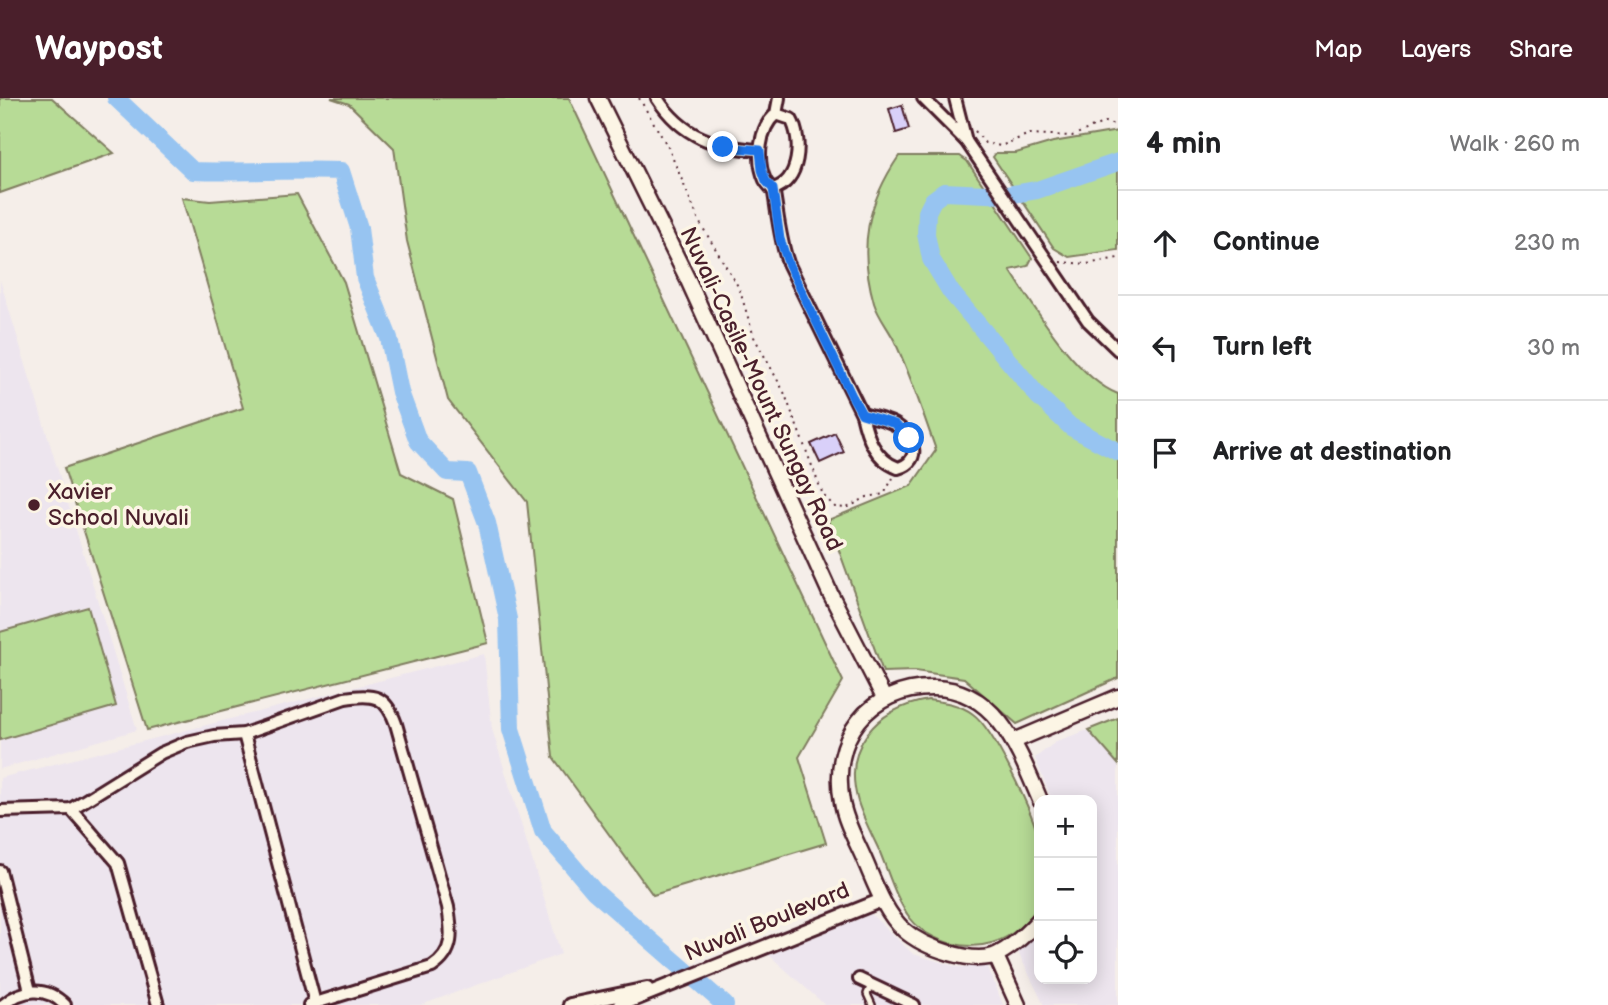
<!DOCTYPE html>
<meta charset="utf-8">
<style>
body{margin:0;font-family:"Balsamiq Sans",sans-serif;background:#f6f6f6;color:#202124}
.controls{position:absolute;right:21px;bottom:21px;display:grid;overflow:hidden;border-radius:14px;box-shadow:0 4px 18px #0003}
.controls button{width:63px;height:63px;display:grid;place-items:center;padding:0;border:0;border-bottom:2px solid #e0e0e0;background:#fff;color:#202124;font:35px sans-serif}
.stop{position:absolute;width:21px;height:21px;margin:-16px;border:5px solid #1a73e8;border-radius:50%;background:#fff}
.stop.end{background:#1a73e8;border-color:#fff;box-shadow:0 2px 7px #0008}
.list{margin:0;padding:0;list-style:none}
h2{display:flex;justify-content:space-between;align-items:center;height:91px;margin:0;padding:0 28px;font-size:30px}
h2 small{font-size:23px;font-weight:400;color:#757577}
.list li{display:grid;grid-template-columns:46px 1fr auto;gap:21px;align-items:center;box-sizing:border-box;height:105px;padding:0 28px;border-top:2px solid #e0e0e0}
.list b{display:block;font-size:26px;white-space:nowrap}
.list em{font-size:23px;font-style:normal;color:#757577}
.icon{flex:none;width:38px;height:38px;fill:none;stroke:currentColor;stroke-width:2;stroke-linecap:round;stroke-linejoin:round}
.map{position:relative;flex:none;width:1118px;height:907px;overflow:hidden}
header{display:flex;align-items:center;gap:42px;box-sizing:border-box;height:98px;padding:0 35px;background:#4a1f2b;color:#fff}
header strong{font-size:33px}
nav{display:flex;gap:38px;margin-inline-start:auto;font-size:24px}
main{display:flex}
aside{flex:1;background:#fff}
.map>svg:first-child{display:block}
.built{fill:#ede5ee}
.green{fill:#b7db96;stroke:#807d60;stroke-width:2}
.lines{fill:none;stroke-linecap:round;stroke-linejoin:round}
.river{stroke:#97c4f1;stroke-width:18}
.building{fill:#d9d0f9;stroke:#4a1f2b;stroke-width:2}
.service-casing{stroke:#4a1f2b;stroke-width:10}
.minor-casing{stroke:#4a1f2b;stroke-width:16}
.tertiary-casing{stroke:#4a1f2b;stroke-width:18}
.secondary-casing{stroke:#4a1f2b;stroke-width:19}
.path{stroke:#4a1f2b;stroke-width:2;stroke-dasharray:2 5;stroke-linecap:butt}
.service{stroke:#fcf5e5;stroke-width:5}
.minor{stroke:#fcf5e5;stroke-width:10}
.tertiary{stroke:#fcf5e5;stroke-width:12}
.secondary{stroke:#fcf5e5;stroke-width:14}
.route{stroke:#1a73e8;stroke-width:9}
.poi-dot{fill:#4a1f2b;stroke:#fcf5e5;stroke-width:2.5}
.labels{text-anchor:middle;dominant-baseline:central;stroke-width:7;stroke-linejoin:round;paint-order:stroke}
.street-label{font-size:23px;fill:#4a1f2b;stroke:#fcf5e5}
.poi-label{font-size:23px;fill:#4a1f2b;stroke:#fcf5e5;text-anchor:start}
</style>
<header>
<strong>Waypost</strong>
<nav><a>Map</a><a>Layers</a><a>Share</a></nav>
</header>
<main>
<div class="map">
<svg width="1118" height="907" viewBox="0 0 1118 907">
<rect width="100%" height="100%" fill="#f5eee9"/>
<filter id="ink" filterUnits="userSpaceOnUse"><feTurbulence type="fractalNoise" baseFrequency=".0143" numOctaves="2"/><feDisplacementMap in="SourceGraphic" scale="14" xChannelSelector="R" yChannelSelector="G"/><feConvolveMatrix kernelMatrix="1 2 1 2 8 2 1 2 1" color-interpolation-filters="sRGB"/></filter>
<g filter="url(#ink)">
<g class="built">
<path d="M0 182 137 632 0 671Z"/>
<path d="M484 556 492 631 561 856 421 907H0V680Z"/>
<path d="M1088 632 1118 666V907H1044L1017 852 1039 833V881H1092V702H1052L1035 660 1057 643Z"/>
<path d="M871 816 913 856 958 869H988L1003 907H825L769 857Z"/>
</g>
<g class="green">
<path d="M0 0H52L114 55 0 95Z"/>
<path d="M331 0H569L843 583 799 659 826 745 653 797 553 659 527 404 448 302 407 143 394 50 349 6Z"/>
<path d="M1118 33V152L1069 159 1054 150 993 59 996 55H1016L1053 44Z"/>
<path d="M899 58H960L967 63 1032 160 1028 168 1010 172C1035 210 1075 279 1118 296V580L1017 626 964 580 915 573 883 574 828 422 911 388 936 352C923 316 911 277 894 242 888 230 878 218 874 205 858 149 867 105 899 58Z"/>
<path d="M297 96 344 184 401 375 453 401 488 545 147 632 64 370 243 310 182 100 210 103Z"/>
<path d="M88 509 116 608 0 642V534Z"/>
<path d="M928 602C944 604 960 606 973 616 994 631 1030 710 1038 737 1042 747 1042 795 1038 805 1035 816 1027 823 1019 830 989 858 935 852 910 820 896 802 888 773 879 752 872 737 863 720 858 704 842 648 876 611 928 602Z"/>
<path d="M1118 620V666L1088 632Z"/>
</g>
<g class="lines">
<g class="river">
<path d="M116 0 193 73C243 75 292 71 341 73L359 130 365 180 389 240 400 294 418 343 447 374 468 375 487 425 508 521 511 631 543 733 594 793 725 907"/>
<path d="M1118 64 1037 92 1007 97 944 94 933 102 927 114 926 136 931 161 951 194 1038 298 1071 329 1118 354"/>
</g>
</g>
<g class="building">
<path d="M902 7 909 31 896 35 889 11Z"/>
<path d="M835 335 844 354 820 365 811 346Z"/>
</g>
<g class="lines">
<defs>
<path id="service" d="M871 887 867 896 872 907"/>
<g id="minor">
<path d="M657 0C682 39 716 50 760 52"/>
<path d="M923 0 966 43 1088 223 1118 252"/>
<path d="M955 0 966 43"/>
<path d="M776 16 779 0"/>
<path d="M773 91C800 84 803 42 791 21L776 16C759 30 756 62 765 82 768 88 772 89 774 95 778 119 780 142 788 165L862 316"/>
<path d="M862 316C872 319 884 321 894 326 913 336 924 363 898 370 874 361 867 338 862 316Z"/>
<path d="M244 636 315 905"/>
<path d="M71 711 118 765 158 907"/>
<path d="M0 713 71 711 161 655 187 644 214 638 244 636 345 600C374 595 386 598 396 626L448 809C452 834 455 854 432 869L309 907"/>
<path d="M0 773 30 893"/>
<path d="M859 881 914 907"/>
<path d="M3 907C23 890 46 888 65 907"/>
</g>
<g id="tertiary">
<path d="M570 907 647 891"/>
<path d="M620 907 882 802"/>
</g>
<g id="secondary">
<path d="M598 0 688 182 830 495 884 600"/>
<path d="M1014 643 1118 599"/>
<path d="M1039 822C1027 835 1014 848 998 856 974 868 923 849 904 832 885 815 875 786 865 763 857 744 845 724 842 704 830 641 868 589 934 590 997 591 1019 653 1040 702"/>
<path d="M996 858 1018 907"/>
</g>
</defs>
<use href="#service" class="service-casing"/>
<use href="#minor" class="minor-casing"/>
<use href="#tertiary" class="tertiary-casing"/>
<use href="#secondary" class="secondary-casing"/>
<g class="path">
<path d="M639 0 668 49 700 125 739 190 754 239 784 294 823 397 835 409 847 410 867 399 884 396 893 380"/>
<path d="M975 33 985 45 1001 48 1029 36 1072 38 1105 24 1118 28"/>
<path d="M1060 164 1087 166 1118 160"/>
</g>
<use href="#service" class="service"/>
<use href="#minor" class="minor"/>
<use href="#tertiary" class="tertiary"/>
<use href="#secondary" class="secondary"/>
</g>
</g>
<g class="lines" filter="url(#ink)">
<path class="route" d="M723 49 760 52 762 72 766 83 773 91 780 141 788 165 852 298 862 316 895 326 909 340"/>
</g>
<circle class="poi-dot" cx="34" cy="407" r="7"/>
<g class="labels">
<g class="street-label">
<text transform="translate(761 291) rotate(65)">Nuvali-Casile-Mount Sungay Road</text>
<text transform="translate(767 824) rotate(-22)">Nuvali Boulevard</text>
</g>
<g class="poi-label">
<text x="48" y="394">Xavier<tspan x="48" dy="26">School Nuvali</tspan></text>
</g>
</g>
</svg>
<div class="controls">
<button>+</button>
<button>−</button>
<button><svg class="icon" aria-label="locate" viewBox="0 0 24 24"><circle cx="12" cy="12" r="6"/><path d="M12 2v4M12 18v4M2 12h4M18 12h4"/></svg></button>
</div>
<div class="stop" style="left:909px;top:340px"></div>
<div class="stop end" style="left:723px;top:49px"></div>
</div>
<aside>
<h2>4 min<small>Walk · 260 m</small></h2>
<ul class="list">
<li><svg class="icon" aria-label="ahead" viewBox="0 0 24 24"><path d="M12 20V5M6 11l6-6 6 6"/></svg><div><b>Continue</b></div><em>230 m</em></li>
<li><svg class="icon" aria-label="left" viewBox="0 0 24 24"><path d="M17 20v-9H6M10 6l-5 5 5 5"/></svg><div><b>Turn left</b></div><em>30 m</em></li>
<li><svg class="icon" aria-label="arrive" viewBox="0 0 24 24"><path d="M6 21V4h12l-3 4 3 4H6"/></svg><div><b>Arrive at destination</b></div></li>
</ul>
</aside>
</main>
